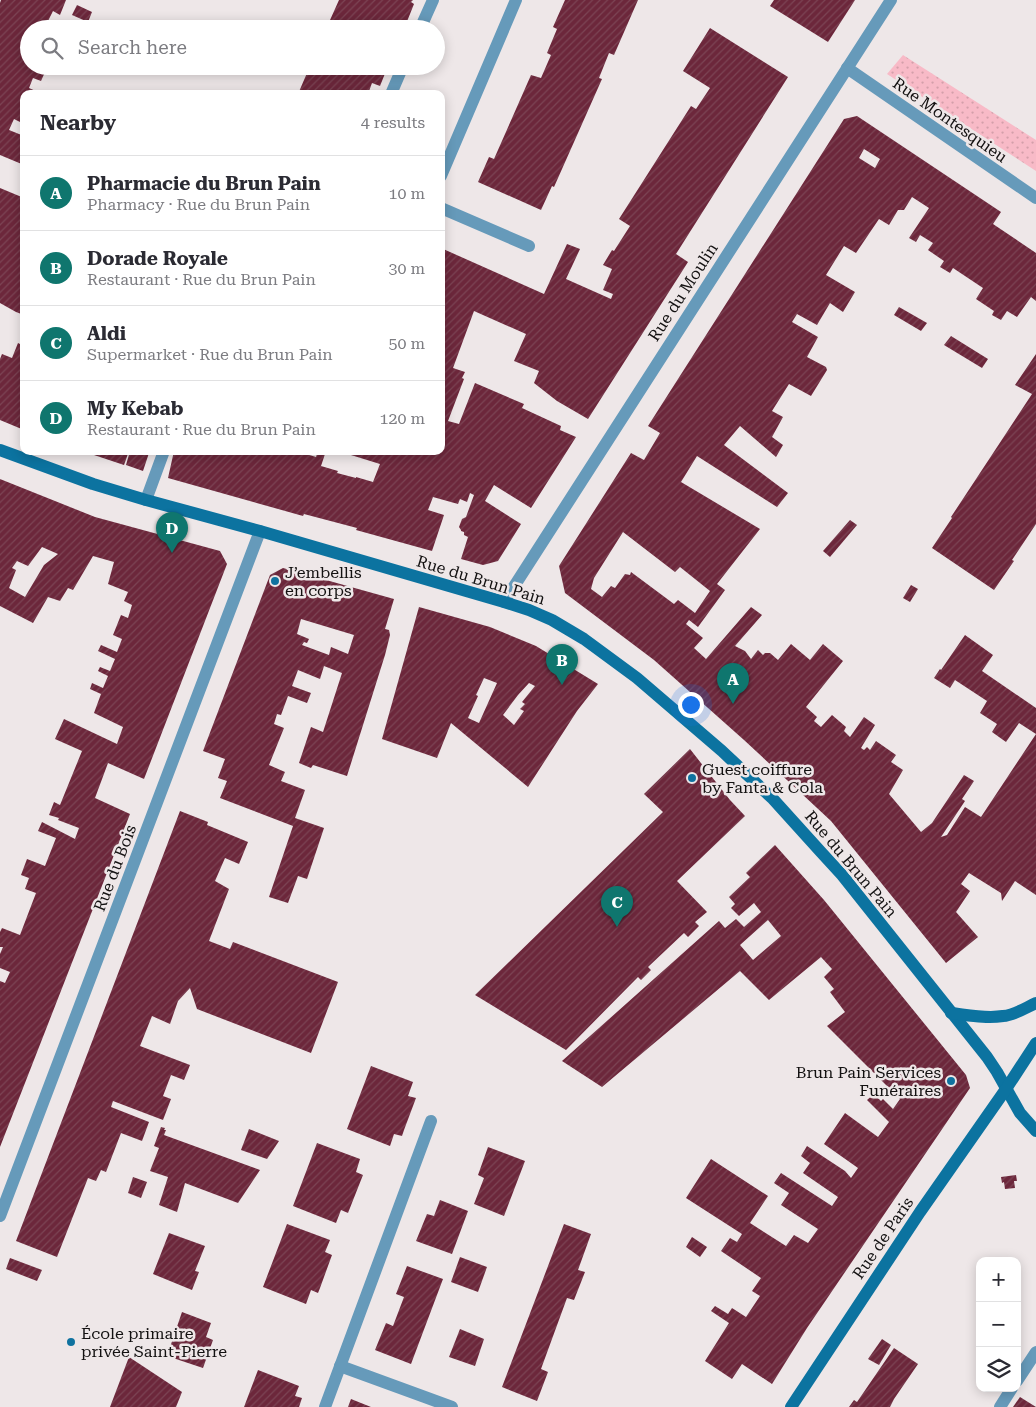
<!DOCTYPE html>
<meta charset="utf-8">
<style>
body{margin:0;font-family:"Roboto Serif",serif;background:#f2f2f3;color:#2b2b33}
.controls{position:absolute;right:15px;bottom:15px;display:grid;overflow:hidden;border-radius:10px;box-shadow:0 2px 12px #0003}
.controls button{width:45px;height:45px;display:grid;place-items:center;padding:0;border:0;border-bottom:1px solid #e1e1e2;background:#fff;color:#2b2b33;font:25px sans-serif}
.you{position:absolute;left:690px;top:704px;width:18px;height:18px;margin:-12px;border:4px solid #fff;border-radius:50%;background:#1a73e8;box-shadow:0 0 0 8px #1a73e833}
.badge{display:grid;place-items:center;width:32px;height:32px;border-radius:50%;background:#0f766e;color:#fff;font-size:16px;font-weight:700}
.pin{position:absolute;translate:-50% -41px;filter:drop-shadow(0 1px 2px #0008)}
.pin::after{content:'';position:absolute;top:26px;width:18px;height:15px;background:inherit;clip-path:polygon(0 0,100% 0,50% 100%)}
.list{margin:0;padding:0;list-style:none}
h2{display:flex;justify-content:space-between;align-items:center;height:65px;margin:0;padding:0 20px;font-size:21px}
h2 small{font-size:16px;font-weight:400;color:#7c7c81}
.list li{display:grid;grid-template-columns:32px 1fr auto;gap:15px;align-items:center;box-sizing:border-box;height:75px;padding:0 20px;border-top:1px solid #e1e1e2}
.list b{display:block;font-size:19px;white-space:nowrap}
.list p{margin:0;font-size:16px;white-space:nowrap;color:#7c7c81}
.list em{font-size:16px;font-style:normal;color:#7c7c81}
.icon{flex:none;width:28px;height:28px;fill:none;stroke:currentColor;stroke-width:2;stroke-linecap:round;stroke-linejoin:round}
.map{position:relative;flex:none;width:1036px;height:1407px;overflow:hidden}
.search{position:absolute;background:#fff;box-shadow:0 2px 12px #0003;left:20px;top:20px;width:425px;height:55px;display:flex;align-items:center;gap:12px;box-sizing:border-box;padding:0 18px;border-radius:28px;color:#7c7c81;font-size:19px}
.panel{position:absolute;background:#fff;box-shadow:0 2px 12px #0003;left:20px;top:90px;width:425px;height:365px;border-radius:10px}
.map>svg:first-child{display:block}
.grass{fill:url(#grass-dots)}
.building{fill:url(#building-hatch);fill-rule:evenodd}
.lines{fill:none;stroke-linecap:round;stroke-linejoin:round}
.service{stroke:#669aba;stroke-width:12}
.minor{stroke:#669aba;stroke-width:12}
.secondary{stroke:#0c73a0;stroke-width:12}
.poi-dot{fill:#0f729f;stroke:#eee7e8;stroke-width:2}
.labels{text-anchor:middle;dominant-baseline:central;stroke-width:5;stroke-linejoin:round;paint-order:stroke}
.street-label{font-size:16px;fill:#131111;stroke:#eee7e8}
.poi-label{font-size:16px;fill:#131111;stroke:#eee7e8;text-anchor:start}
</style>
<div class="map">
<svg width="1036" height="1407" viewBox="0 0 1036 1407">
<defs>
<pattern id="grass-dots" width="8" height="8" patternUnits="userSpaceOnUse" patternTransform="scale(1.25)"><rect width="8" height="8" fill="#f8bac7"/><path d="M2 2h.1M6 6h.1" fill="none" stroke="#d49faa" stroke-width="1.8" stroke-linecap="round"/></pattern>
<pattern id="building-hatch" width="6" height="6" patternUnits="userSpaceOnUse" patternTransform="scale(1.25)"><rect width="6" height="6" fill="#6c273b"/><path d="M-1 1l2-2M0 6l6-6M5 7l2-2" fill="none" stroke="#7b4454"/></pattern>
</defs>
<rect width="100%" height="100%" fill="#eee7e8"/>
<path class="grass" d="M903 55 1036 140V171L887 74Z"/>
<g class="building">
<path d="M1 0H66L60 15 53 11 48 21 66 29H29V66H37L46 70 41 81 33 78 29 88 42 94H24V113L20 122 14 119 9 130 24 136V165L0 155V3Z"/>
<path d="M339 0H413L411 2 414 4 404 29H326Z"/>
<path d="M565 0H638L614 55 609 53 599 78 602 79 554 187 552 186 541 210 478 182 489 157 494 159 531 75 541 78 551 55 547 53 557 29 553 27Z"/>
<path d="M774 0H855L828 42 770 6Z"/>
<path d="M77 5 92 12 88 22 72 15Z"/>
<path d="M710 28 788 77 676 254 688 262 588 419 557 401 534 383 539 371 514 361 526 334 474 311 453 368 465 372 462 378 464 379 448 421 459 424 475 383 524 404 522 408 561 426 560 430 576 437 531 508 494 485 485 501 521 524 498 561 483 565 461 559 468 537 464 535V532L461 531V530L459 527 462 519 466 517 474 495 470 493 467 502 460 499 458 504 433 497 428 510 444 515 432 551 356 530 357 528 304 514 303 516 168 478 174 451H296L316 457 318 451H326L321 466 338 471 337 473 356 478V477L373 482 380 464 338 451H441V248L544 294 567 244 580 249 566 279 611 299 613 294 603 290 612 269 603 265 612 250 614 251 630 226 619 219 691 106 696 109 710 88 683 71Z"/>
<path d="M310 66H388L380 86 372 83 368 94H298Z"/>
<path d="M857 116 1001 212 993 224 1036 253V301L1031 297 1017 317 1007 311 1001 320 992 315 994 311 976 299 983 288 953 268 950 273 940 267 944 261 928 250 933 243 920 235 916 242 909 238 929 208 912 197 904 210H898L889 225 879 219 856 253 844 246 826 275 855 292 843 312 830 303 817 325 797 314 792 322 818 337 807 357 826 367 827 370 811 396 789 384 772 411 783 417 772 437 783 445 776 457 740 426 724 445 788 493 777 507 697 456 681 482 760 529 717 584 725 590 698 627 689 620 686 624 703 638 694 648 706 659 751 607 762 615 735 646 745 651 751 659 758 650 763 655 765 653H770L778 660 791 644 810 660 823 644 843 661 806 707 817 717 814 721 821 727 832 715 846 727 844 731 850 737 864 717 875 725 861 748 864 750 867 747 870 750 876 741 896 755 891 762 903 770 889 794 921 832 932 823 964 775 974 781 962 799 965 801 941 837 947 835 965 807 981 817 1036 734V895L1015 881 1002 901 1001 893 969 873 961 884 970 891 956 912 978 937 946 963 831 821 744 740 654 660 565 593 559 566 631 453 644 460 660 433 648 426 844 119ZM864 149 880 159 875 168 859 158ZM623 532 675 572 680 567 710 591 695 613 678 600 674 604 631 572 630 575 625 574 615 588 611 586 602 597 591 589 594 578Z"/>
<path d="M0 188 24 198V315L16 312 0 303Z"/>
<path d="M899 307 927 323 921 331 894 315Z"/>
<path d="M951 336 988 359 982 368 944 345Z"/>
<path d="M18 343 24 346V430L0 420V359L2 354 12 358Z"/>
<path d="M1036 354V524L1012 560 1014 561 994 590 932 548 952 518 951 517 1032 394 1015 385Z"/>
<path d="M82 451H129L124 465Z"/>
<path d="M130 451H143L149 453 143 471 126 465Z"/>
<path d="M0 479 95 517 220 551 227 564 144 779 108 763 95 798 130 814 0 1147V981L5 983 10 972 0 968V954L3 947H0V932L2 928 20 935 36 893 25 889 29 878 21 875 27 859 45 866 56 838 38 831 42 822 75 839 79 828 58 820 59 818 49 815 54 802 60 805 82 751 55 739 64 719 117 744 123 727 94 713 101 694 90 689 92 683 103 688 108 676 98 671 100 667 110 671 115 659 98 651 101 645 117 652 122 639 113 635 121 615 128 618 132 605 124 601 128 592 108 584 114 562 93 556 73 590 68 588 60 601 48 597 33 623 0 606ZM42 547 58 554 44 565 25 597 9 588 16 570 12 568 17 561 28 566Z"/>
<path d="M850 520 857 525 830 557 823 551Z"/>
<path d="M283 568 394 599 385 629 389 630 390 635 385 655 347 776 313 765 311 768 299 763 311 727 323 732 342 673 324 666 320 679 298 670 292 686 311 693 307 703 288 696 281 715 277 714 274 724 284 728 269 765 285 772 281 781 305 790 295 818 324 828 307 879 298 876 288 903 269 897 293 826 220 798 227 781 218 778 225 759 203 751 270 575ZM301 619 354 635 348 654 331 647 329 655 302 645 304 642 307 643 309 639 297 634Z"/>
<path d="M911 585 918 589 910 602 903 598Z"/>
<path d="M419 607 490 627 536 646 598 684 577 711 528 787 451 723 437 758 382 739ZM484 678 497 683 479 723 468 718 478 696 476 695ZM529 683 535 686 522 702 525 704 520 709 524 711 514 725 503 715 518 695Z"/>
<path d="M965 635 993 655 982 671 1036 708V734L1019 723 1006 742 992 732 997 724 980 713 987 701 955 680 950 688 934 678 940 669 941 670Z"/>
<path d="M690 749 730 800 745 816 677 881 707 912 695 922 699 926 688 937 684 933 648 967 651 970 641 980 638 977 566 1050 475 995 663 812 644 794Z"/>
<path d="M180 811 208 822 207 825 248 842 239 864 225 858 215 881 229 889 209 941 230 949 233 942 338 982 311 1053 197 1009 190 988 178 1001 170 1024 152 1016 140 1046 190 1065 184 1080 171 1075 163 1096 171 1099 163 1120 113 1101 111 1107 149 1122 142 1141 121 1133 106 1172 101 1170 96 1181 88 1178 57 1257 16 1241Z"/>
<path d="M775 845 824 900 966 1075 970 1088 807 1328 772 1384 742 1364 732 1379 705 1361 729 1323 711 1311 715 1306 728 1314 732 1308 746 1317 760 1296 752 1291 761 1278 721 1251 730 1238 737 1242 742 1234 686 1198 711 1159 768 1196 750 1223 786 1246 794 1235 808 1243 818 1229 781 1205 789 1193 774 1183 781 1173 832 1206 838 1197 803 1173 810 1163 801 1156 807 1146 845 1171 851 1178 858 1168 824 1144 845 1113 878 1137 889 1122 867 1100 874 1094 881 1101 883 1099 893 1109 900 1099 827 1026 845 1012 830 992 834 989 824 977 832 969 821 957 769 1000 740 971 602 1087 562 1061 719 921 725 928 736 919 744 927 761 912 754 903 739 916 731 908 735 904 729 897 750 877 746 873ZM768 920 781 936 753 960 740 945Z"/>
<path d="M371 1066 413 1082 408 1096 416 1098 404 1130 402 1136 394 1134 390 1146 347 1129Z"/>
<path d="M161 1127 165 1128 164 1130H166L164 1135 260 1170 238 1203 185 1183 177 1212 159 1205 168 1177 150 1171 159 1148 154 1146Z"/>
<path d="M249 1129 279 1141 267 1159 241 1150Z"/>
<path d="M317 1143 360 1159 356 1172 363 1175 361 1180 348 1213 341 1210 336 1223 293 1206Z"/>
<path d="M488 1147 525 1161 504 1216 474 1204 484 1178 478 1175Z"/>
<path d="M1016 1175 1017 1181H1014L1015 1188 1005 1189 1004 1182 1002 1183 1001 1177Z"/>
<path d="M133 1177 147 1182 141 1198 128 1193Z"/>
<path d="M440 1200 468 1211 452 1254 416 1241 427 1214 434 1216Z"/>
<path d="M287 1224 330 1240 325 1252 332 1255 320 1288 318 1293 311 1290 306 1304 263 1287Z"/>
<path d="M564 1224 591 1234 578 1270 585 1272 574 1300 567 1298 541 1369 548 1372 537 1401 502 1387Z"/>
<path d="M169 1233 205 1246 195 1271 199 1272 192 1290 153 1274Z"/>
<path d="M692 1237 707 1247 700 1257 686 1247Z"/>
<path d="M460 1257 487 1267 478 1292 451 1282Z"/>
<path d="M10 1258 42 1270 37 1281 6 1269Z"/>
<path d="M407 1266 443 1279 411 1364 375 1350 386 1323 393 1326 404 1297 396 1294Z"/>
<path d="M182 1312 211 1323 206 1337 213 1340 203 1368 167 1356Z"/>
<path d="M460 1329 484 1339 475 1366 449 1357Z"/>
<path d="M882 1339 891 1345 879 1365 868 1359Z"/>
<path d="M894 1348 918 1364 894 1399 890 1407H849L854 1400 857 1402Z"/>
<path d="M129 1357 182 1392 176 1407H110Z"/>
<path d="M258 1370 299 1386 295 1396 302 1398 299 1407H244Z"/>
<path d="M1020 1397 1036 1407H1013Z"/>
<path d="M351 1399 371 1407H348Z"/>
</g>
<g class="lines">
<g class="service">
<path d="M420 29 433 0"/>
<path d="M391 94 403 66"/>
<path d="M441 176 516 0"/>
<path d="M441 208 529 246"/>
<path d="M146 500 164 451"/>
<path d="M1017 1381 1036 1352"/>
<path d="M1000 1407 1012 1388"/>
</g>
<g class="minor">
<path d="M847 68 1036 198"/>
<path d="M504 602 891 0"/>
<path d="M0 1216 260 531"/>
<path d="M340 1366 452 1407"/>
<path d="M325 1407 431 1121"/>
</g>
<g class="secondary">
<path d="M0 450 93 484 146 500 260 531 504 602 529 610 552 620 584 639 637 678 722 751 773 799 820 851 842 875 987 1057 997 1072 1020 1113 1036 1131"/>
<path d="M951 1013C968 1015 986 1019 1003 1016 1015 1015 1025 1008 1036 1003"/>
<path d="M791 1407 920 1212 1006 1089 1036 1043"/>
</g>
</g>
<g class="poi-dot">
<circle cx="275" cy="581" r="5"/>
<circle cx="692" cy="778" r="5"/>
<circle cx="951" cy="1081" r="5"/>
<circle cx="71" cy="1342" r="5"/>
</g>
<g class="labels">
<g class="street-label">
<text transform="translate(950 120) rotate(35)">Rue Montesquieu</text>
<text transform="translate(683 292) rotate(-57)">Rue du Moulin</text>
<text transform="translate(481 580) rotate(17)">Rue du Brun Pain</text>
<text transform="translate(851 864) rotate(50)">Rue du Brun Pain</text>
<text transform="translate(115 868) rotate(-69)">Rue du Bois</text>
<text transform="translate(883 1238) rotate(-56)">Rue de Paris</text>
</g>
<g class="poi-label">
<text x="285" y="572">J’embellis<tspan x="285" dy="18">en corps</tspan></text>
<text x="702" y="769">Guest coiffure<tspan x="702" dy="18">by Fanta &amp; Cola</tspan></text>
<text x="941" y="1072" text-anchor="end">Brun Pain Services<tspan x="941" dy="18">Funéraires</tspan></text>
<text x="81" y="1333">École primaire<tspan x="81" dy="18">privée Saint-Pierre</tspan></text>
</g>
</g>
</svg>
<div class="controls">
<button>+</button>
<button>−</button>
<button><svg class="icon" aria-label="layers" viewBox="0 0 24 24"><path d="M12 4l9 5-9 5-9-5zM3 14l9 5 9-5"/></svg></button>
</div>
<div class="you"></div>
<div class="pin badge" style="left:733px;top:704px">A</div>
<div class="pin badge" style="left:562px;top:685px">B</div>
<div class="pin badge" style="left:617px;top:927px">C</div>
<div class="pin badge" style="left:172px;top:553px">D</div>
<div class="search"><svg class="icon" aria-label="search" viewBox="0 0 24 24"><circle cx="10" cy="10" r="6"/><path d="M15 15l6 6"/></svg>Search here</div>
<section class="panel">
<h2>Nearby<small>4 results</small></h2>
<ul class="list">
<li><span class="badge">A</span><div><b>Pharmacie du Brun Pain</b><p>Pharmacy · Rue du Brun Pain</p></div><em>10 m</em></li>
<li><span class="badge">B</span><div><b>Dorade Royale</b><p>Restaurant · Rue du Brun Pain</p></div><em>30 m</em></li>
<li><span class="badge">C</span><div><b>Aldi</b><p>Supermarket · Rue du Brun Pain</p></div><em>50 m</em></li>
<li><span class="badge">D</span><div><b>My Kebab</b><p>Restaurant · Rue du Brun Pain</p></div><em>120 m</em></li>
</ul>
</section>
</div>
